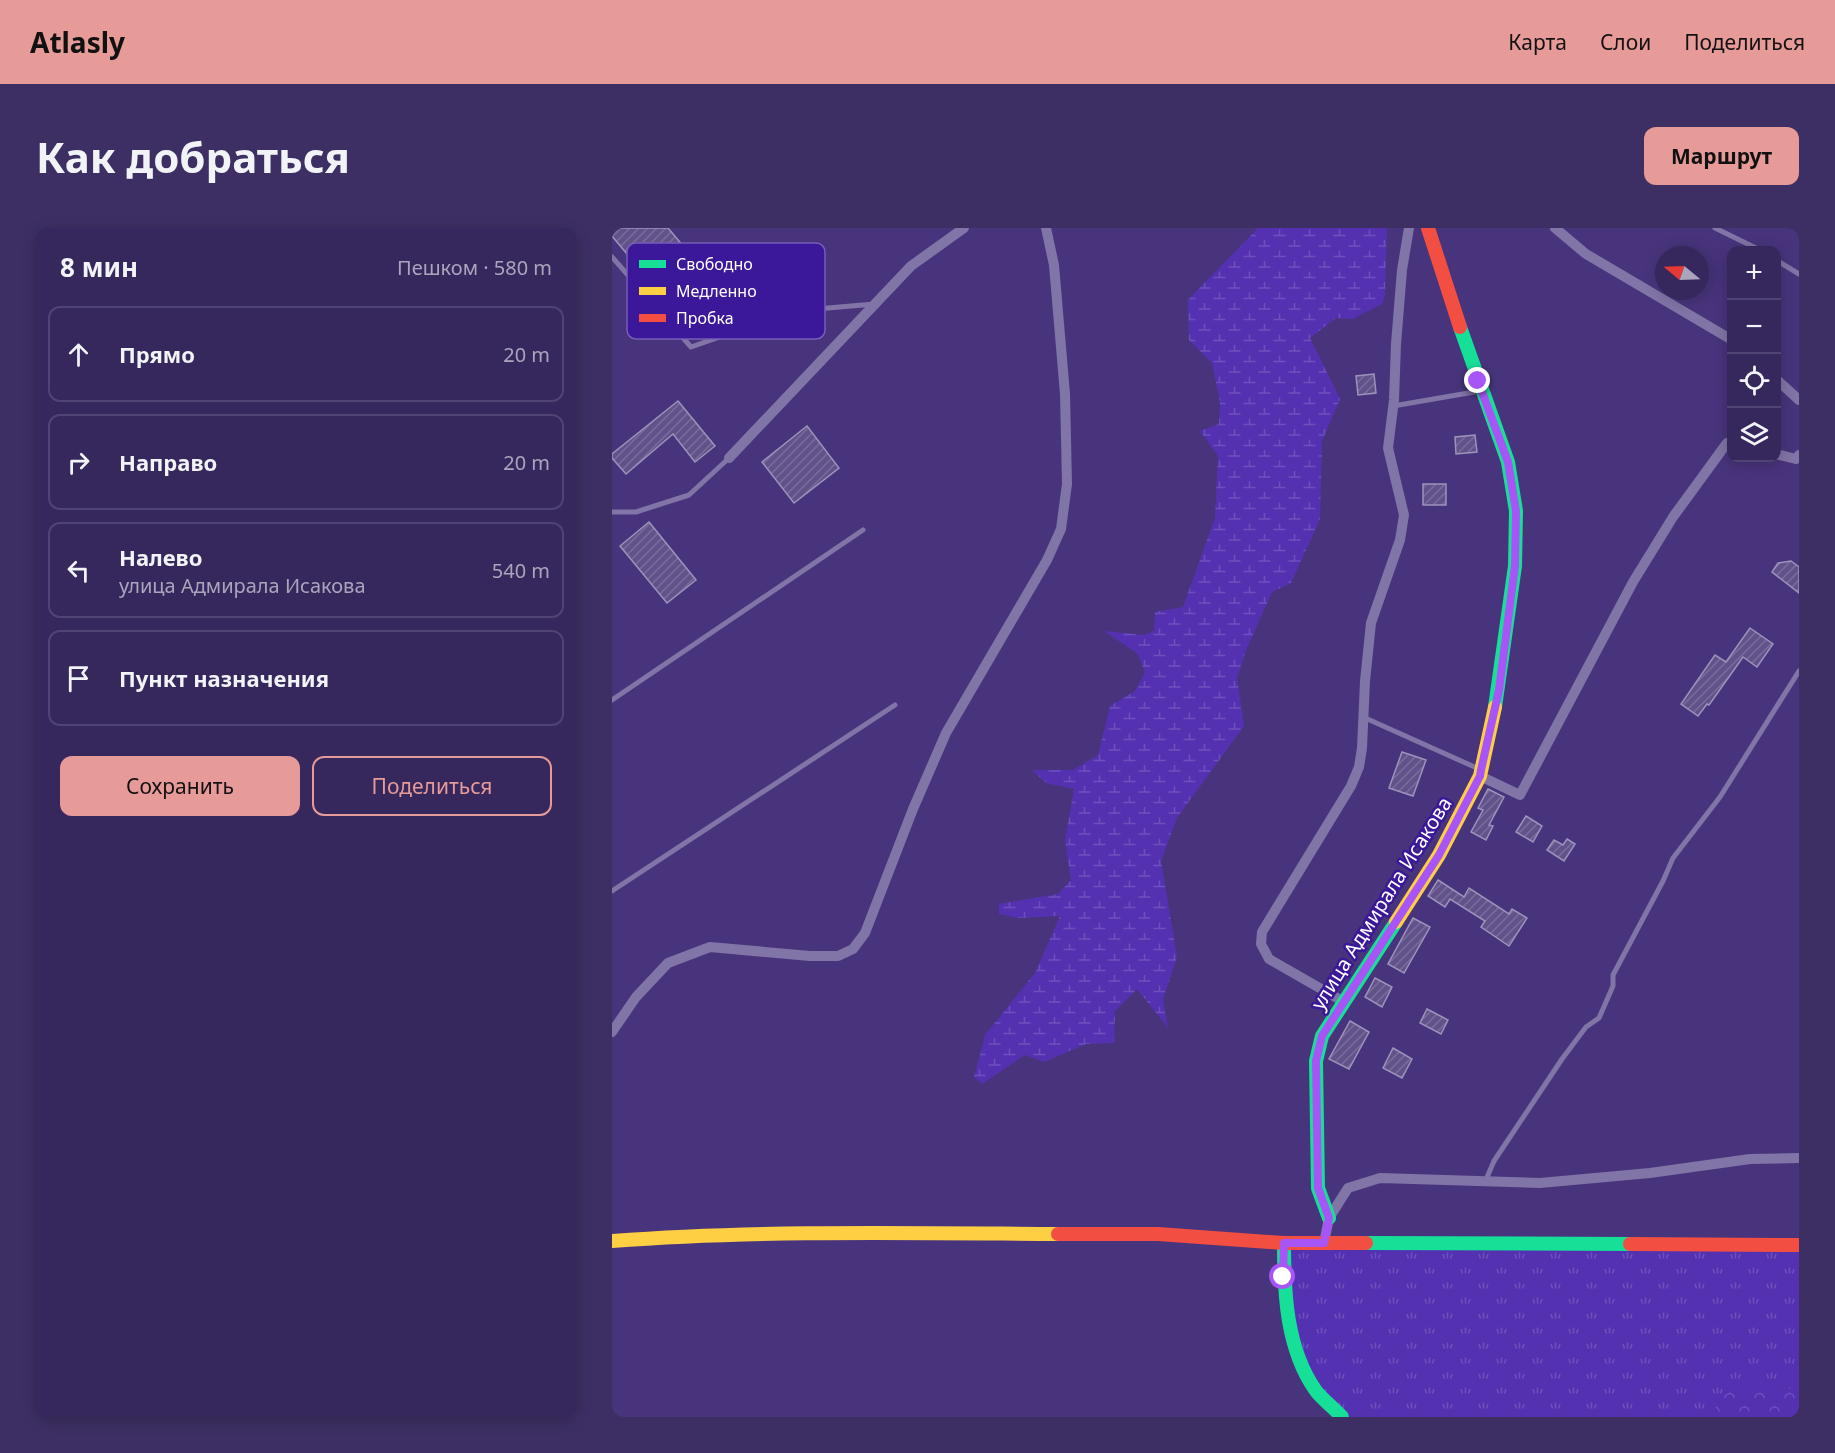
<!DOCTYPE html>
<html lang="ru">
<meta charset="utf-8">
<style>
body{margin:0;font-family:"Noto Sans",sans-serif;background:#3d2f63;color:#f1f3f6}
.controls{position:absolute;right:18px;top:18px;display:grid;overflow:hidden;border-radius:12px;box-shadow:0 3px 15px #0003}
.controls button{width:54px;height:54px;display:grid;place-items:center;padding:0;border:0;border-bottom:2px solid #504472;background:#36275d;color:#f1f3f6;font:30px sans-serif}
.compass{position:absolute;left:1043px;top:18px;width:54px;height:54px;border-radius:50%;background:#36275d;box-shadow:0 3px 15px #0003;rotate:289deg}
.stop{position:absolute;width:18px;height:18px;margin:-14px;border:4px solid #a855f7;border-radius:50%;background:#fff}
.stop.end{background:#a855f7;border-color:#fff;box-shadow:0 2px 6px #0008}
.list{margin:0;padding:0;list-style:none}
h2{display:flex;justify-content:space-between;align-items:center;height:78px;margin:0;padding:0 24px;font-size:26px}
h2 small{font-size:20px;font-weight:400;color:#aaa5bc}
.list li{display:grid;grid-template-columns:39px 1fr auto;gap:18px;align-items:center;box-sizing:border-box;height:96px;margin:0 12px 12px;padding:0 12px;border:2px solid #504472;border-radius:12px}
.list b{display:block;font-size:22px;white-space:nowrap}
.list p{margin:0;font-size:20px;white-space:nowrap;color:#aaa5bc}
.list em{font-size:20px;font-style:normal;color:#aaa5bc}
.actions{display:flex;gap:12px;padding:18px 24px}
.actions a{flex:1;padding:14px 0;border:2px solid #e69b98;border-radius:12px;text-align:center;font-size:21px;color:#e69b98}
.actions .main{background:#e69b98;color:#111}
.icon{flex:none;width:33px;height:33px;fill:none;stroke:currentColor;stroke-width:2;stroke-linecap:round;stroke-linejoin:round}
.map{position:relative;flex:none;width:1187px;height:1189px;overflow:hidden;border-radius:12px}
header{display:flex;align-items:center;gap:36px;box-sizing:border-box;height:84px;padding:0 30px;background:#e69b98;color:#111}
header strong{font-size:28px}
nav{display:flex;gap:33px;margin-inline-start:auto;font-size:21px}
.intro{display:flex;align-items:center;justify-content:space-between;box-sizing:border-box;height:144px;padding:0 36px}
h1{margin:0;font-size:42px}
.button{padding:15px 27px;border-radius:12px;background:#e69b98;color:#111;font-size:21px;font-weight:700}
main{display:flex;gap:36px;padding:0 36px}
aside{flex:1;background:#36275d;border-radius:12px;box-shadow:0 3px 15px #0003}
.map>svg:first-child{display:block}
.grass{fill:url(#grass-tufts)}
.forest{fill:url(#forest-crowns)}
.wetland{fill:url(#wetland-marsh)}
.building{fill:url(#building-hatch);stroke:#9d93bb;stroke-width:1.5}
.lines{fill:none;stroke-linecap:round;stroke-linejoin:round}
.lane{stroke:#8174a6;stroke-width:5}
.street{stroke:#8174a6;stroke-width:10}
.fast{stroke:#16e098;stroke-width:14}
.slow{stroke:#ffcf43;stroke-width:14}
.jam{stroke:#f24e42;stroke-width:14}
.route{stroke:#a855f7;stroke-width:8}
.labels{text-anchor:middle;dominant-baseline:central;stroke-width:5;stroke-linejoin:round;paint-order:stroke}
.street-label{font-size:20px;fill:#fff;stroke:#3b1799}
.key{fill:#3b1799;stroke:#765db8;stroke-width:1.5}
.key-label{font-size:16px;fill:#fff}
</style>
<header>
<strong>Atlasly</strong>
<nav><a>Карта</a><a>Слои</a><a>Поделиться</a></nav>
</header>
<div class="intro"><h1>Как добраться</h1><a class="button">Маршрут</a></div>
<main>
<aside>
<h2>8 мин<small>Пешком · 580 m</small></h2>
<ul class="list">
<li><svg class="icon" aria-label="ahead" viewBox="0 0 24 24"><path d="M12 20V5M6 11l6-6 6 6"/></svg><div><b>Прямо</b></div><em>20 m</em></li>
<li><svg class="icon" aria-label="right" viewBox="0 0 24 24"><path d="M7 20v-9h11M14 6l5 5-5 5"/></svg><div><b>Направо</b></div><em>20 m</em></li>
<li><svg class="icon" aria-label="left" viewBox="0 0 24 24"><path d="M17 20v-9H6M10 6l-5 5 5 5"/></svg><div><b>Налево</b><p>улица Адмирала Исакова</p></div><em>540 m</em></li>
<li><svg class="icon" aria-label="arrive" viewBox="0 0 24 24"><path d="M6 21V4h12l-3 4 3 4H6"/></svg><div><b>Пункт назначения</b></div></li>
</ul>
<div class="actions"><a class="main">Сохранить</a><a>Поделиться</a></div>
</aside>
<div class="map">
<svg width="1187" height="1189" viewBox="0 0 1187 1189">
<defs>
<pattern id="grass-tufts" width="24" height="20" patternUnits="userSpaceOnUse" patternTransform="scale(1.5)"><rect width="24" height="20" fill="#5331b1"/><path d="M3 7l-1-3M5 7V3M7 7l1-3M15 17l-1-3M17 17v-4M19 17l1-3" fill="none" stroke="#6d50bd"/></pattern>
<pattern id="forest-crowns" width="20" height="18" patternUnits="userSpaceOnUse" patternTransform="scale(1.5)"><rect width="20" height="18" fill="#5331b1"/><path d="M2 6a3 3 0 1 1 6 0M12 15a3 3 0 1 1 6 0" fill="none" stroke="#6d50bd"/></pattern>
<pattern id="wetland-marsh" width="20" height="14" patternUnits="userSpaceOnUse" patternTransform="scale(1.5)"><rect width="20" height="14" fill="#5331b1"/><path d="M1 5h8M5 5V1M11 12h8M15 12V8" fill="none" stroke="#6d50bd"/></pattern>
<pattern id="building-hatch" width="6" height="6" patternUnits="userSpaceOnUse" patternTransform="scale(1.5)"><rect width="6" height="6" fill="#61528a"/><path d="M-1 1l2-2M0 6l6-6M5 7l2-2" fill="none" stroke="#796c9c"/></pattern>
</defs>
<rect width="100%" height="100%" fill="#48347c"/>
<path class="grass" d="M675 1019 1187 1021V1189H735L704 1157 677 1086Z"/>
<path class="forest" d="M1120 1157 1187 1161V1189H1107L1101 1172Z"/>
<path class="wetland" d="M646 0H775L773 67 770 76 741 91 724 90 698 110 728 171 710 213 708 291 679 355 660 364 635 420 625 450 632 498 565 590 549 633 565 729 551 771 556 800 525 761 503 783 502 815 474 816 432 834 413 827 370 856 362 849 373 807 423 745 448 688 406 690 387 686V676L446 666 459 652 453 612 462 561 434 555 420 542H461L486 527 498 478 523 463 533 444 526 426 492 403 532 407 542 403 543 384 571 379 603 290 606 228 588 203 607 196 608 174 600 135 577 112 576 72Z"/>
<g class="building">
<path d="M0 0H56L72 19 35 50 0 8Z"/>
<path d="M762 146 764 165 746 167 744 148Z"/>
<path d="M66 173 103 218 83 234 61 206 14 246 0 230V226Z"/>
<path d="M195 198 227 240 182 275 150 234Z"/>
<path d="M863 207 865 224 844 226 843 209Z"/>
<rect x="811" y="256" width="23" height="21"/>
<path d="M37 294 84 352 55 375 8 318Z"/>
<path d="M1179 333 1187 339V365L1160 344 1166 335Z"/>
<path d="M1138 400 1161 416 1145 439 1131 429 1097 477 1095 476 1086 488 1069 476 1103 427 1114 434Z"/>
<path d="M790 524 814 532 801 568 777 560Z"/>
<path d="M876 561 892 569 877 597 881 598 874 612 859 604 871 582 866 580Z"/>
<path d="M914 588 930 598 921 614 904 604Z"/>
<path d="M955 611 963 616 952 633 935 622 942 612 951 617Z"/>
<path d="M826 652 852 669 857 660 897 686 900 681 915 690 897 718 869 699 873 693 838 671 833 679 816 668Z"/>
<path d="M801 690 818 699 792 745 776 736Z"/>
<path d="M763 750 780 759 770 779 753 769Z"/>
<path d="M815 781 836 792 829 806 808 795Z"/>
<path d="M738 793 757 804 737 841 717 831Z"/>
<path d="M781 820 800 831 790 850 771 840Z"/>
</g>
<g class="lines">
<g class="lane">
<path d="M1103 0 1148 22"/>
<path d="M0 29 79 119 182 83 262 76"/>
<path d="M1164 32 1187 46"/>
<path d="M781 178 868 163"/>
<path d="M0 284H24L77 267 117 230"/>
<path d="M0 472 251 302"/>
<path d="M751 489 867 541"/>
<path d="M0 663 283 477"/>
<path d="M873 954 882 933 950 831 974 799 987 790 1001 758V747L1051 653 1061 630 1108 569 1187 443"/>
</g>
<g class="street">
<path d="M943 0 974 26 1120 112"/>
<path d="M1164 151 1187 172"/>
<path d="M1164 226 1184 231 1187 227"/>
<path d="M117 230 299 38 352 0"/>
<path d="M868 548 908 567 1021 354 1061 289 1115 215 1120 216"/>
<path d="M732 774 657 731 649 716 650 704 739 558 747 539 750 520 753 453 759 395 788 312 792 287 776 220 782 172 784 116 790 42 797 0"/>
<path d="M0 804 24 769 56 735 98 719 198 728H226L241 721 253 705 301 581 334 505 435 332 449 301 455 256 453 166 442 37 434 0"/>
<path d="M712 1015 717 990 736 960 768 950 928 955 1038 945 1138 931 1187 930"/>
</g>
<g class="fast">
<path d="M848 99 896 234 904 283 903 338 883 479"/>
<path d="M717 990 706 960 704 833 710 808 784 694"/>
<path d="M672 1015C672 1064 674 1121 704 1163 711 1172 722 1180 730 1189"/>
<path d="M754 1015 1018 1016"/>
</g>
<g class="slow">
<path d="M784 694 827 627 868 548 883 479"/>
<path d="M0 1013C148 1002 298 1005 446 1006"/>
</g>
<g class="jam">
<path d="M816 0 848 99"/>
<path d="M446 1006H546L672 1015H754"/>
<path d="M1018 1016 1187 1017"/>
</g>
</g>
<g class="lines">
<path class="route" d="M671 1049 672 1015H712L717 990 706 960 704 833 710 808 827 627 868 548 869 542 887 462 903 338 904 283 896 234 866 153"/>
</g>
<g class="labels">
<g class="street-label">
<text transform="translate(769 675) rotate(-58)">улица Адмирала Исакова</text>
</g>
</g>
<rect x="15" y="15" width="198" height="96" rx="9" class="key"/>
<rect x="27" y="32" width="27" height="8" fill="#16e098"/>
<rect x="27" y="59" width="27" height="8" fill="#ffcf43"/>
<rect x="27" y="86" width="27" height="8" fill="#f24e42"/>
<g class="key-label">
<text x="64" y="42">Свободно</text>
<text x="64" y="69">Медленно</text>
<text x="64" y="96">Пробка</text>
</g>
</svg>
<div class="controls">
<button>+</button>
<button>−</button>
<button><svg class="icon" aria-label="locate" viewBox="0 0 24 24"><circle cx="12" cy="12" r="6"/><path d="M12 2v4M12 18v4M2 12h4M18 12h4"/></svg></button>
<button><svg class="icon" aria-label="layers" viewBox="0 0 24 24"><path d="M12 4l9 5-9 5-9-5zM3 14l9 5 9-5"/></svg></button>
</div>
<svg class="compass" viewBox="-18 -18 36 36"><path d="M0-13l5 13h-10z" fill="#e53935"/><path d="M0 13l5-13h-10z" fill="#aaa5bc"/></svg>
<div class="stop" style="left:671px;top:1049px"></div>
<div class="stop end" style="left:866px;top:153px"></div>
</div>
</main>
